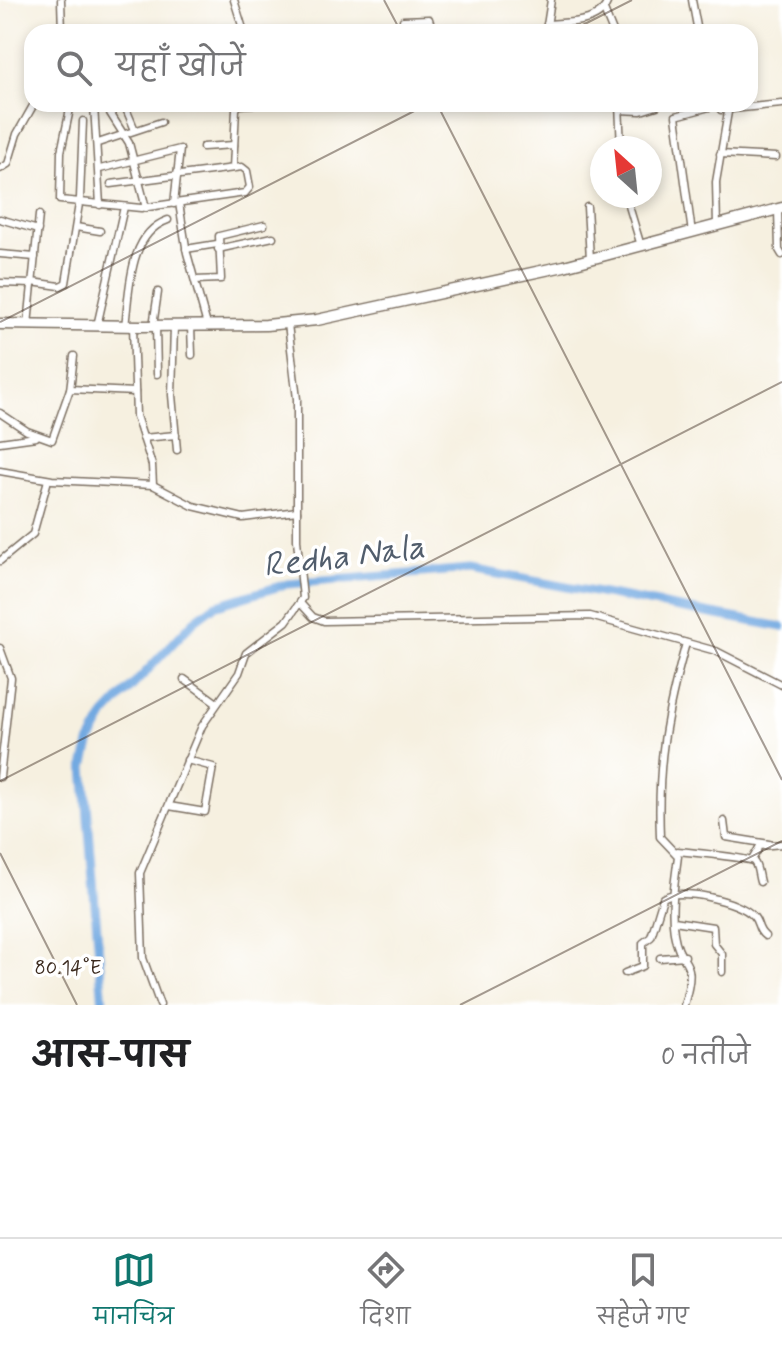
<!DOCTYPE html>
<html lang="hi">
<meta charset="utf-8">
<style>
body{margin:0;font-family:Mynerve,"Playpen Sans Deva",sans-serif;background:#f2f2f2;color:#202124}
.compass{position:absolute;left:590px;top:136px;width:72px;height:72px;border-radius:50%;background:#fff;box-shadow:0 4px 12px #0003;rotate:333deg}
.list{margin:0;padding:0;list-style:none}
h2{display:flex;justify-content:space-between;align-items:center;height:104px;margin:0;padding:0 32px;font-size:34px}
h2 small{font-size:26px;font-weight:400;color:#757577}
.icon{flex:none;width:44px;height:44px;fill:none;stroke:currentColor;stroke-width:2;stroke-linecap:round;stroke-linejoin:round}
.map{position:relative;flex:none;width:782px;height:1005px;overflow:hidden}
.search{position:absolute;background:#fff;box-shadow:0 4px 12px #0003;left:24px;right:24px;top:24px;height:88px;display:flex;align-items:center;gap:20px;box-sizing:border-box;padding:0 28px;border-radius:24px;color:#757577;font-size:30px}
.sheet{height:232px;background:#fff}
nav{display:flex;justify-content:space-around;align-items:center;box-sizing:border-box;height:112px;border-top:2px solid #e0e0e0;background:#fff;font-size:22px;color:#757577}
nav a{display:grid;justify-items:center;gap:4px}
nav .on{color:#0f766e}
.map>svg:first-child{display:block}
.lines{fill:none;stroke-linecap:round;stroke-linejoin:round}
.river{stroke:#72a9e1;stroke-width:9}
.minor-casing{stroke:#7c6f62;stroke-width:9}
.trunk-casing{stroke:#7c6f62;stroke-width:13}
.minor{stroke:#fff;stroke-width:6}
.trunk{stroke:#fff;stroke-width:10}
.ticks{fill:none;stroke:#3b2a1e;stroke-width:2;stroke-opacity:0.45}
.labels{text-anchor:middle;dominant-baseline:central;stroke-width:7;stroke-linejoin:round;paint-order:stroke}
.water-label{font-size:34px;font-style:italic;fill:#515d6c;stroke:#fff}
.ticks-label{font-size:20px;text-anchor:middle;fill:#3b2a1e;stroke:#fff;stroke-width:7;stroke-linejoin:round;paint-order:stroke}
</style>
<div class="map">
<svg width="782" height="1005" viewBox="0 0 782 1005">
<rect width="100%" height="100%" fill="#fff"/>
<filter id="ink" filterUnits="userSpaceOnUse"><feTurbulence type="fractalNoise" baseFrequency=".0125" numOctaves="2"/><feDisplacementMap in="SourceGraphic" scale="16" xChannelSelector="R" yChannelSelector="G"/><feConvolveMatrix kernelMatrix="1 2 1 2 8 2 1 2 1" color-interpolation-filters="sRGB"/></filter>
<filter id="wash" filterUnits="userSpaceOnUse"><feTurbulence type="fractalNoise" baseFrequency=".006" numOctaves="4" result="noise"/><feDisplacementMap in="SourceGraphic" scale="32" xChannelSelector="R" yChannelSelector="G"/><feGaussianBlur stdDeviation="1.8" result="paint"/><feColorMatrix in="noise" values="0 0 0 0 0 0 0 0 0 0 0 0 0 0 0 0 0 1.4 0 .05"/><feComposite in="paint" operator="in"/></filter>
<g filter="url(#wash)">
<rect width="100%" height="100%" fill="#f6f0e0"/>
<g class="lines">
<path class="river" d="M103 1005 84 767 91 740 105 715 194 621 214 606 287 584 470 569 782 627"/>
</g>
</g>
<g filter="url(#ink)">
<g class="lines">
<defs>
<g id="minor">
<path d="M61 0 62 32"/>
<path d="M234 0 244 32"/>
<path d="M692 0 698 32"/>
<path d="M604 10 613 32"/>
<path d="M403 20 429 19 433 32"/>
<path d="M547 24C568 22 601 25 608 0"/>
<path d="M546 32 551 0"/>
<path d="M124 104 135 130"/>
<path d="M619 104 621 148"/>
<path d="M717 104 721 110 782 104"/>
<path d="M94 105 100 205"/>
<path d="M94 106 75 105 70 109 61 152 60 200 141 208 245 193 250 187 247 171 242 167 111 184"/>
<path d="M619 110 641 111 657 106"/>
<path d="M110 113 129 143 146 208"/>
<path d="M98 143 161 122"/>
<path d="M203 147 234 145"/>
<path d="M720 154 776 157"/>
<path d="M233 168 236 109 239 105 253 104"/>
<path d="M0 169 8 164 17 134 34 104"/>
<path d="M100 169 180 149 174 204"/>
<path d="M626 196 641 246"/>
<path d="M179 203 187 253 207 325"/>
<path d="M587 207 590 259"/>
<path d="M778 209 779 250 782 255"/>
<path d="M0 219 38 230"/>
<path d="M717 226 716 182 728 112"/>
<path d="M76 227 100 231"/>
<path d="M692 233 676 116 717 105"/>
<path d="M186 249 217 244"/>
<path d="M218 249 273 237"/>
<path d="M0 254 35 257"/>
<path d="M195 280 221 279 219 236 264 225"/>
<path d="M32 282 60 286 66 283 80 198 83 121"/>
<path d="M0 283 32 284"/>
<path d="M28 325 39 215"/>
<path d="M97 326 124 207"/>
<path d="M125 326C130 290 128 234 168 220"/>
<path d="M133 326 136 416 152 465 153 485"/>
<path d="M153 326 158 292"/>
<path d="M156 326 157 374"/>
<path d="M174 326 172 395 177 450"/>
<path d="M191 326 192 355"/>
<path d="M70 390 74 356"/>
<path d="M0 413 27 431 52 440 70 389 135 392"/>
<path d="M143 438 176 435"/>
<path d="M0 442 36 437"/>
<path d="M0 471 52 480 153 485 193 506 243 518 297 511"/>
<path d="M0 561 33 534 48 480"/>
<path d="M301 604 313 617 324 621 590 616 716 651 782 685"/>
<path d="M0 648 11 678 0 777"/>
<path d="M184 679 217 703"/>
<path d="M169 806 205 812 213 767 187 760"/>
<path d="M724 821 726 837 769 844"/>
<path d="M677 851C688 852 751 858 754 862 758 867 758 876 760 882"/>
<path d="M752 860 760 846 782 844"/>
<path d="M674 921 713 927 714 944 722 954V972"/>
<path d="M660 958 685 956"/>
<path d="M625 973 643 966V943L651 937 663 898C679 887 741 901 753 916 760 923 756 929 765 936"/>
<path d="M160 1005 143 958 140 873 202 726 239 673 246 653 286 622 303 598 297 540V399L288 324"/>
<path d="M684 1005C699 953 680 971 674 933 670 907 675 881 678 856L660 837C657 761 666 715 686 643"/>
</g>
<path id="trunk" d="M0 324 141 326 266 325 317 320 564 266 782 208"/>
</defs>
<use href="#minor" class="minor-casing"/>
<use href="#trunk" class="trunk-casing"/>
<use href="#minor" class="minor"/>
<use href="#trunk" class="trunk"/>
</g>
</g>
<path class="ticks" d="M384 0 401 32M569 32 632 0M437 104 782 780M0 322 428 104M0 781 782 382M0 853 77 1005M460 1005 782 841"/>
<g class="labels">
<g class="water-label">
<text transform="translate(344 557) rotate(-7)">Redha Nala</text>
</g>
</g>
<g class="ticks-label">
<text x="68" y="974">80.14°E</text>
</g>
</svg>
<svg class="compass" viewBox="-18 -18 36 36"><path d="M0-13l5 13h-10z" fill="#e53935"/><path d="M0 13l5-13h-10z" fill="#757577"/></svg>
<div class="search"><svg class="icon" aria-label="search" viewBox="0 0 24 24"><circle cx="10" cy="10" r="6"/><path d="M15 15l6 6"/></svg>यहाँ खोजें</div>
</div>
<section class="sheet">
<h2>आस-पास<small>0 नतीजे</small></h2>
<ul class="list">
</ul>
</section>
<nav>
<a class="on"><svg class="icon" aria-label="map" viewBox="0 0 24 24"><path d="M3 6l6-2 6 2 6-2v14l-6 2-6-2-6 2zM9 4v14M15 6v14"/></svg>मानचित्र</a>
<a><svg class="icon" aria-label="directions" viewBox="0 0 24 24"><path d="M12 3l9 9-9 9-9-9zM9 14v-3h6M13 9l2 2-2 2"/></svg>दिशा</a>
<a><svg class="icon" aria-label="saved" viewBox="0 0 24 24"><path d="M7 4h10v16l-5-4-5 4z"/></svg>सहेजे गए</a>
</nav>
